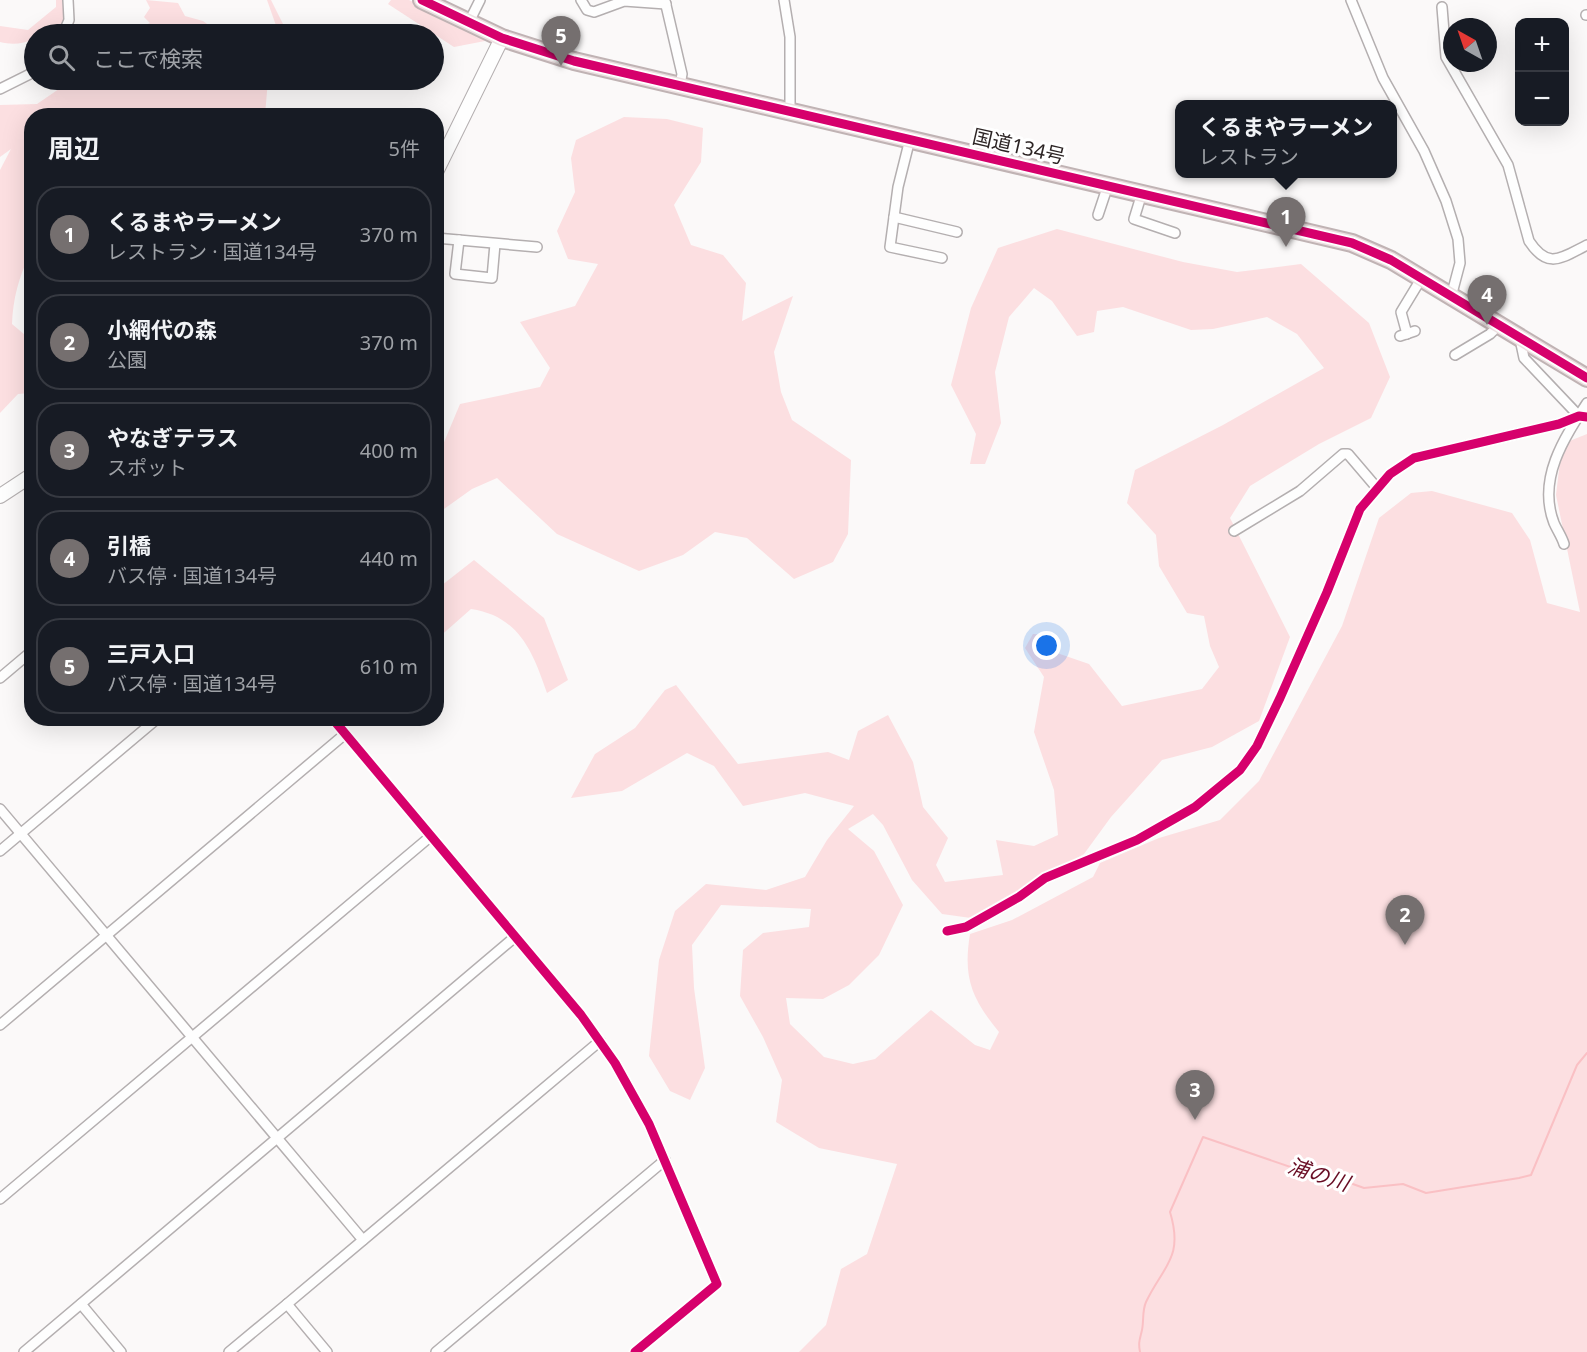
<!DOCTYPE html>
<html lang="ja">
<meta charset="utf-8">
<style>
body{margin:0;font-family:"Noto Sans","Noto Sans JP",sans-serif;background:#20242c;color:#f1f3f6}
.controls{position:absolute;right:18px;top:18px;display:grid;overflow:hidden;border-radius:12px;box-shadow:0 6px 24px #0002}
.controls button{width:54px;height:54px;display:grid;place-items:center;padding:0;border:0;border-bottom:2px solid #363941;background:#171b24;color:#f1f3f6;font:30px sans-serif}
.compass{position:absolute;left:1443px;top:18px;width:54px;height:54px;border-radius:50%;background:#171b24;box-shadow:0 6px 24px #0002;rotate:320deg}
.you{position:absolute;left:1047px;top:646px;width:21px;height:21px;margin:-15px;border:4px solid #fff;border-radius:50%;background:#1a73e8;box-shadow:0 0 0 9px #1a73e833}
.badge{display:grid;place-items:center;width:39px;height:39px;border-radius:50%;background:#756f6f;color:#fff;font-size:20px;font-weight:700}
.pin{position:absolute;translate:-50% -50px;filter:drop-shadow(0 2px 3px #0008)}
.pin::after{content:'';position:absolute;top:32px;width:21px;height:18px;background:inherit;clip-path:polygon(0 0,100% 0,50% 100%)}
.popup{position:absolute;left:1175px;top:100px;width:222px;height:78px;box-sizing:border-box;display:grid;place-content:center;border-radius:12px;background:#171b24;filter:drop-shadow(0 2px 4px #0005);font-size:20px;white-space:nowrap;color:#9ea1a6}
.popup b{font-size:22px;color:#f1f3f6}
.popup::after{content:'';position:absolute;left:50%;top:100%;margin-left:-12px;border:12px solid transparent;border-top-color:#171b24}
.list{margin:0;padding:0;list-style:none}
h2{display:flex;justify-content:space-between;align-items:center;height:78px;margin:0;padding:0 24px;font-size:26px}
h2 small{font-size:20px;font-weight:400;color:#9ea1a6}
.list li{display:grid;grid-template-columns:39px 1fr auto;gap:18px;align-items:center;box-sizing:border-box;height:96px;margin:0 12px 12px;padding:0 12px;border:2px solid #363941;border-radius:24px}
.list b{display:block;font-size:22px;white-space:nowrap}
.list p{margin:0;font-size:20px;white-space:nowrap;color:#9ea1a6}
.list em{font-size:20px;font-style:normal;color:#9ea1a6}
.icon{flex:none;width:33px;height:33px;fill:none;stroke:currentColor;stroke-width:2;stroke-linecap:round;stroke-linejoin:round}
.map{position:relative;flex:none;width:1587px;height:1352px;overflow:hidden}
.search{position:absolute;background:#171b24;box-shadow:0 6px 24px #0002;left:24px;top:24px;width:420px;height:66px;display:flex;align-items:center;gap:15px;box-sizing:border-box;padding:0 21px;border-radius:33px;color:#9ea1a6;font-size:22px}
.panel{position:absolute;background:#171b24;box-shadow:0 6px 24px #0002;left:24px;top:108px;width:420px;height:618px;border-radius:24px}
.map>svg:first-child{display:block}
.green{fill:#fcdfe1}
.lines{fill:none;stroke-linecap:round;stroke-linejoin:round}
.stream{stroke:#fac0c4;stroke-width:2}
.street-casing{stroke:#b4afb0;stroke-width:12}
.secondary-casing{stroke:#b4afb0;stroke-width:16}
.highway-casing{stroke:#c0b3b4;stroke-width:20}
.street{stroke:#fefefe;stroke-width:9}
.secondary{stroke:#fefefe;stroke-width:14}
.highway{stroke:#ece0e1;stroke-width:16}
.cycleway-casing{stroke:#fff;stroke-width:13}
.cycleway{stroke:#d6006c;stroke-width:9}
.labels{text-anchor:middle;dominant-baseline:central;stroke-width:6;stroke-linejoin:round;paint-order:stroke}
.street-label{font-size:20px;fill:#2d2525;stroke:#fff}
.water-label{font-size:21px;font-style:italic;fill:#680d24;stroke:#fff}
</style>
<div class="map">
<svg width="1587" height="1352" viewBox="0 0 1587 1352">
<rect width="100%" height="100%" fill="#fbf9f9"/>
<g class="green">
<path d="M56 0H66L67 10 63 28 56 32 34 34V39C23 44 12 45 0 42V26L28 30 56 7Z"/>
<path d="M146 0 178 3 185 16 203 21 221 34H127L150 23 144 17 150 8Z"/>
<path d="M267 0H271L288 34H279Z"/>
<path d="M391 0H409L481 36 485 41 454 47 388 4Z"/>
<path d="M72 80H268L265 115 32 116 31 252C19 276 13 298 12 324L25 335 31 328V393L18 394 0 413V170L11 149 0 157V105L37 104Z"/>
<path d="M624 117 667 119 703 128 701 162 674 205 691 245 723 255 746 283 742 321 793 296 774 352 781 392 792 420 851 460 848 534 833 562 794 579 747 538 715 532 683 555 639 571 557 534 497 478 472 489 437 514V459L460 404 540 387 550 368 520 322 575 306 598 264 568 259 557 231 575 192 571 158 576 140Z"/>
<path d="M1057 229 1183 262 1237 272 1301 264 1369 323 1390 377 1371 418 1319 444 1250 486 1230 518 1290 637 1259 721 1212 747 1162 760 1111 817 1084 854 971 918 942 914 912 880 883 825 873 814 848 829 874 851 903 905 879 955 849 985 823 999 786 998 790 1024 824 1057 853 1064 875 1059 931 1010 975 1045 990 1050 999 1032C971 998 963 977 970 934L1012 920 1093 877 1100 863 1159 838 1220 820 1259 781 1342 626 1379 518 1411 493 1432 491 1512 513 1530 540 1547 603 1580 612 1556 495 1562 444 1587 434V1352H799L826 1325 841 1269 867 1254 897 1164 819 1148 776 1122 782 1080 763 1037 740 996 743 950 763 933 809 927 811 909 721 905 692 945 694 988 705 1068 690 1100 670 1091 649 1056 659 960 675 911 706 884 766 890 805 877 827 840 854 806 805 793 743 806 714 766 687 753 622 791 571 798 595 754 635 728 665 690 676 685 738 764 828 752 849 760 858 731 888 715 913 762 923 807 948 838 936 865 945 882 1003 875 996 840 1034 846 1058 835 1054 790 1034 732 1044 677 1025 648 1033 634 1048 635 1057 653 1089 664 1122 706 1202 689 1219 667 1210 646 1204 616 1187 613 1159 566 1156 535 1127 503 1135 470 1223 425 1324 368 1297 334 1267 317 1213 329 1191 330 1123 307 1097 311 1094 332 1077 336 1052 301 1034 288 1009 317 995 372 1001 423 985 464H970L976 434 951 385 971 308 998 248Z"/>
<path d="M474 560 544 618 568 680 547 693C533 652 519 616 471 609L437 639V589Z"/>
</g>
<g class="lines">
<path class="stream" d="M1140 1352C1138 1342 1140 1339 1142 1330 1144 1320 1142 1311 1146 1302 1163 1266 1184 1258 1170 1212L1203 1137 1311 1174 1336 1178 1364 1188 1403 1184 1426 1193 1519 1178 1531 1175 1577 1065 1587 1053"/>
<defs>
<g id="street">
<path d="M581 0 587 10 594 12 624 1 666 4"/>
<path d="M784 0 790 37V110"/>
<path d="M1351 0 1383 78 1424 151 1446 201 1458 239 1460 263 1451 297"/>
<path d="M665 1 682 74 680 85"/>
<path d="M1442 7 1446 57 1508 165 1529 241C1548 270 1561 258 1587 245"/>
<path d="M1586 15H1587"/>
<path d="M469 22 480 0"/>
<path d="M63 34 69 20 68 0"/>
<path d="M0 89 34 72"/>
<path d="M910 139 898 187 890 247 942 258"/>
<path d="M1142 193 1134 219 1175 233"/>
<path d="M1098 215 1108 185"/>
<path d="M894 217 957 232"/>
<path d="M436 238 537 247"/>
<path d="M459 240 455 274 492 278 495 244"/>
<path d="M1407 334 1401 312 1421 279"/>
<path d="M1400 336 1415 331"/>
<path d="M1520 339 1524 358 1579 416"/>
<path d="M1455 355 1490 334 1498 326"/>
<path d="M1234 531 1300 491 1343 454H1348L1377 488"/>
<path d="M1564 544C1562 537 1557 530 1554 523 1537 479 1564 438 1587 403"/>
<path d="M0 678 32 651"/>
<path d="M332 718 581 1015 615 1063 649 1124 717 1284 635 1352"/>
<path d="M0 809 363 1240"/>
<path d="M0 851 158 718"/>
<path d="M947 931 966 927 1019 897 1045 878 1137 840 1195 807 1240 770 1257 746 1280 698 1327 592 1360 509 1390 474 1414 458 1559 424 1579 416 1587 417"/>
<path d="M0 1025 345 734"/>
<path d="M0 1199 431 836"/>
<path d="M81 1304 121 1352"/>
<path d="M287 1304 600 1041"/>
<path d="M24 1352 515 937"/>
<path d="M229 1352 287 1304 327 1352"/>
<path d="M436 1352 665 1160"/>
</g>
<g id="secondary">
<path d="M436 172 502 38"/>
<path d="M0 496 32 475"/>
</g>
<path id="highway" d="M422 0 502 38 574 61 1352 243 1391 260 1587 378"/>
</defs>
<use href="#street" class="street-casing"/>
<use href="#secondary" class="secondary-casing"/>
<use href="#highway" class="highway-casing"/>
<use href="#street" class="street"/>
<use href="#secondary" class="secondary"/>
<use href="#highway" class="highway"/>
<defs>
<g id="cycleway">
<path d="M422 0 502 38 574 61 1352 243 1391 260 1587 378"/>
<path d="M332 718 581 1015 615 1063 649 1124 717 1284 635 1352"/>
<path d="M947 931 966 927 1019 897 1045 878 1137 840 1195 807 1240 770 1257 746 1280 698 1327 592 1360 509 1390 474 1414 458 1559 424 1579 416 1587 417"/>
</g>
</defs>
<use href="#cycleway" class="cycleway-casing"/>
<use href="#cycleway" class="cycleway"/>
</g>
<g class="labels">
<g class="street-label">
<text transform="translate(1019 146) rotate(13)">国道134号</text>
</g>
<g class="water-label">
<text transform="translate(1319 1174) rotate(18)">浦の川</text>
</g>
</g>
</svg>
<div class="controls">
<button>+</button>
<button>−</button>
</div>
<svg class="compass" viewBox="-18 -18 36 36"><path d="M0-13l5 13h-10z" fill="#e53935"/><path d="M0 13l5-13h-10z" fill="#9ea1a6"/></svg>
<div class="you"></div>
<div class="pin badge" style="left:1286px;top:247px">1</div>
<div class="popup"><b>くるまやラーメン</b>レストラン</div>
<div class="pin badge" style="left:1405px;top:945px">2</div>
<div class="pin badge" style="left:1195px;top:1120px">3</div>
<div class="pin badge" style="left:1487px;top:325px">4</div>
<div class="pin badge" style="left:561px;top:66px">5</div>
<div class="search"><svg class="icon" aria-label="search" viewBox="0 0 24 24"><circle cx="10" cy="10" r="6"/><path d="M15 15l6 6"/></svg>ここで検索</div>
<section class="panel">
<h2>周辺<small>5件</small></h2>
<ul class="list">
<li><span class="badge">1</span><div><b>くるまやラーメン</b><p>レストラン · 国道134号</p></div><em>370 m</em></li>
<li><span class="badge">2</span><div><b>小網代の森</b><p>公園</p></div><em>370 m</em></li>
<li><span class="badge">3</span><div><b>やなぎテラス</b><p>スポット</p></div><em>400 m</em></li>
<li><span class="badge">4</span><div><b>引橋</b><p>バス停 · 国道134号</p></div><em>440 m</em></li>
<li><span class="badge">5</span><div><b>三戸入口</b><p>バス停 · 国道134号</p></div><em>610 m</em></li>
</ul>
</section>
</div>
